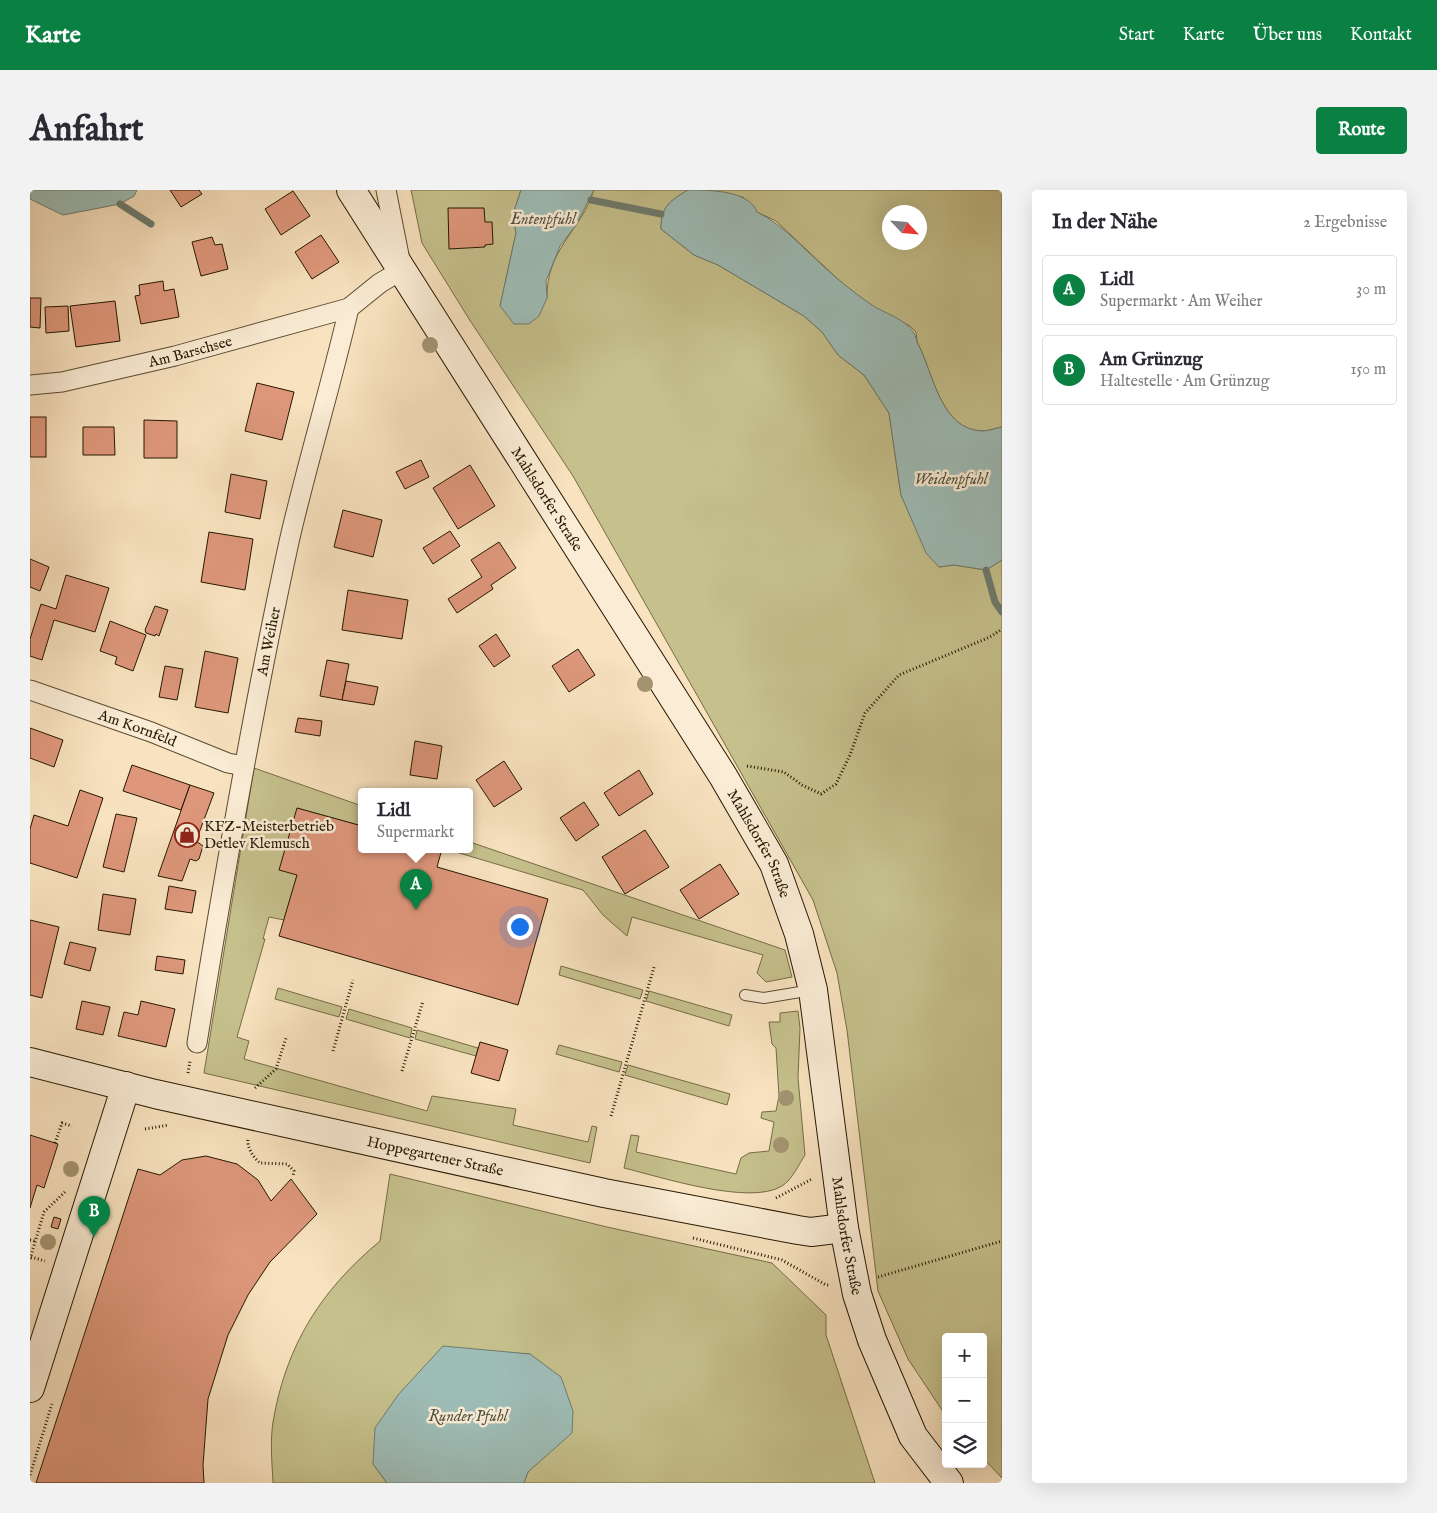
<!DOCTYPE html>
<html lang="de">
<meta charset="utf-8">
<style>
body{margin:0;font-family:"IM FELL English",serif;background:#f2f2f3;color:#2b2b33}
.controls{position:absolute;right:15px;bottom:15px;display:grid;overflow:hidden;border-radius:5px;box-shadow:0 5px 20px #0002}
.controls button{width:45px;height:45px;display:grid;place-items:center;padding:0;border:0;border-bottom:1px solid #e1e1e2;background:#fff;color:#2b2b33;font:25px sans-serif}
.compass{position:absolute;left:852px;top:15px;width:45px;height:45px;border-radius:50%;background:#fff;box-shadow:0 5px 20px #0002;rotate:116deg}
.you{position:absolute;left:489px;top:736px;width:18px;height:18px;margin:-12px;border:4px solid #fff;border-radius:50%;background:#1a73e8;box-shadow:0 0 0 8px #1a73e833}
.badge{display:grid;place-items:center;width:32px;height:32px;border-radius:50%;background:#0b8043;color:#fff;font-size:16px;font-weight:700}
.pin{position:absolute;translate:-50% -41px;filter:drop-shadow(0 1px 2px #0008)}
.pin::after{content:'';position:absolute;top:26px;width:18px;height:15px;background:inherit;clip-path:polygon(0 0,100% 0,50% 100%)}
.popup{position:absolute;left:328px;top:598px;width:115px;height:65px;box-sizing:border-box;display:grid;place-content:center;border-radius:5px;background:#fff;filter:drop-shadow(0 1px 4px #0005);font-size:16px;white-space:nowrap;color:#7c7c81}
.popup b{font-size:19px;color:#2b2b33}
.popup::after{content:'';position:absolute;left:50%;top:100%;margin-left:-10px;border:10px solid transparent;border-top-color:#fff}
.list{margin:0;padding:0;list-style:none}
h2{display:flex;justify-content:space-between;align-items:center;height:65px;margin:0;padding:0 20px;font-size:21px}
h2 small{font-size:16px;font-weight:400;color:#7c7c81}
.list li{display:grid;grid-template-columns:32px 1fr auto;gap:15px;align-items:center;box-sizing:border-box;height:70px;margin:0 10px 10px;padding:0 10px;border:1px solid #e1e1e2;border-radius:5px}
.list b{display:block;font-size:19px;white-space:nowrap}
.list p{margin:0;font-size:16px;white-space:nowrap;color:#7c7c81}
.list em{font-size:16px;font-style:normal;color:#7c7c81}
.icon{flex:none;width:28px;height:28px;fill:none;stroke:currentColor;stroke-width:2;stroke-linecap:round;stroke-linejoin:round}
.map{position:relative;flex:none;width:972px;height:1293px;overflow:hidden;border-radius:5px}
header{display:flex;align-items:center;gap:30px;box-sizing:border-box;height:70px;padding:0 25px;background:#0b8043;color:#fff}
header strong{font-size:24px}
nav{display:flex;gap:28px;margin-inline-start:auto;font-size:18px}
.intro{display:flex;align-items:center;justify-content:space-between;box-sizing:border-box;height:120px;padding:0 30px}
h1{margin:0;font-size:35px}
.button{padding:12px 22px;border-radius:5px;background:#0b8043;color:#fff;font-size:18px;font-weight:700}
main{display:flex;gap:30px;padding:0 30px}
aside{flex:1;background:#fff;border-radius:5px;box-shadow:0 5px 20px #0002}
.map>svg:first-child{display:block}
.green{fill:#c5c08c;stroke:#766c46;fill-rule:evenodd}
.water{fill:#9ebdb7;stroke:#6e7b6e}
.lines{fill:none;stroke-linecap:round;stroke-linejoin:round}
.stream{stroke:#6e7b6e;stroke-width:7}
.building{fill:#de977b;stroke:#261701}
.lane-casing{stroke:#5a4a30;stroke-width:12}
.street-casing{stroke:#5a4a30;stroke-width:21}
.secondary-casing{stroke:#261701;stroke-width:30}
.path{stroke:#261701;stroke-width:3;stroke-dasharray:1 2.5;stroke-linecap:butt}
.lane{stroke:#faecd5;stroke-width:10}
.street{stroke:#faecd5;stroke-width:19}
.secondary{stroke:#faecd5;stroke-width:28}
.tree{fill:#a39371}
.labels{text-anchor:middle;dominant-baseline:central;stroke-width:5;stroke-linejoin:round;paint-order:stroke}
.street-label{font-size:15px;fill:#261701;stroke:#faecd5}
.poi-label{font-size:15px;fill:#261701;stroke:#faecd5;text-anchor:start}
.water-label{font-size:16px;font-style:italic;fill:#505141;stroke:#faecd5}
</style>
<header>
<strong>Karte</strong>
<nav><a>Start</a><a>Karte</a><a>Über uns</a><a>Kontakt</a></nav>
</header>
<div class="intro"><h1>Anfahrt</h1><a class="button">Route</a></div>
<main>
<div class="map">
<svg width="972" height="1293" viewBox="0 0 972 1293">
<rect width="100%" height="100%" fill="#f8e2bf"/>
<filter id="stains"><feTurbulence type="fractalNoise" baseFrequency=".004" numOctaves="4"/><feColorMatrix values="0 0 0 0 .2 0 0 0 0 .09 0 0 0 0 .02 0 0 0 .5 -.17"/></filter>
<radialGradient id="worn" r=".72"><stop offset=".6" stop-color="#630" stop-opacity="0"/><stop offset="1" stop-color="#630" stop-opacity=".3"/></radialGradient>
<g class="green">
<path d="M381 0H491L483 24 486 43 470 116 517 108C516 59 551 41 564 0H658C640 11 631 16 631 39L664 65 688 75 774 126 792 142 808 165 834 185 859 223 871 305 883 332 909 377 924 375 956 380 972 370V1288L953 1268V1147H916V1226L878 1169 848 1101 817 840 807 783 783 710 543 286 439 129 392 53Z"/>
<path d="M667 0H972V237C966 238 959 241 953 241 910 241 903 181 887 152L886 142 880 136 846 119 814 95 746 31 727 22 713 7ZM859 22H889V52H859Z"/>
<path d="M224 578 332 616V636L267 618V685L254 730 239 727 233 749H235L207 847 219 851 214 869 397 921 402 906 486 919 483 935 558 952 562 936 567 937 560 973 174 883Z"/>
<path d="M440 652 755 760 762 787 736 792 727 783 733 765 602 727 597 746 573 725 553 700 416 659H440Z"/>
<path d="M531 776 613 800 610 809 529 785Z"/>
<path d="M248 798 312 817 309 827 245 809Z"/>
<path d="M619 801 702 825 699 836 616 811Z"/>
<path d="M319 819 382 838 380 848 316 829Z"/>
<path d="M768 821 770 838 768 888 775 965C769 974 762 990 752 996 720 1016 631 987 594 978L601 945 609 946 606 962 706 984 711 968 719 963 739 961 744 932 731 928 732 922 746 921 749 906 746 858 742 854 739 832H750V823Z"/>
<path d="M387 840 448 858 446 866 385 849Z"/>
<path d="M529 855 592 872 589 882 526 864Z"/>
<path d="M598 875 700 904 697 915 595 885Z"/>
<path d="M360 984 577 1037 742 1073 796 1125V1145L845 1293H494L498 1282 512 1268 500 1164 465 1162 343 1274 357 1293H243C242 1273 240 1251 243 1232 256 1155 291 1100 350 1051Z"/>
</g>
<g class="water">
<path d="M0 0H107L104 6 90 14 33 25 0 9Z"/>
<path d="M491 0H564L546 35 530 56 516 91 517 108 509 126 499 134H484L470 116 486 43 483 24Z"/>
<path d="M658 0C679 0 719 0 727 22 753 35 770 55 792 75 807 89 822 101 839 113 855 125 884 130 887 152 903 181 910 241 953 241 959 241 966 238 972 237V370L956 380 924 375 909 377 896 363 871 305 859 223 834 185 808 165 792 142 774 126 688 75 664 65 631 39C631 16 640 11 658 0Z"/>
<path d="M413 1156 500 1164 531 1187 543 1221 542 1243 498 1282 494 1293H357L343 1274 345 1238 368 1205Z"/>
</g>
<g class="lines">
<g class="stream">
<path d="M561 10 631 24"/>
<path d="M90 14 121 34"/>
<path d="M956 380 965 412 972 422"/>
</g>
</g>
<g class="building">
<path d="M140 0H169L172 4 151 17Z"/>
<path d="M263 1 280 26 251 45 235 19Z"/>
<path d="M418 18H454L455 32H462L463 54 455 55V57L419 59Z"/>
<path d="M291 45 309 72 282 89 265 62Z"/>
<path d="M182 47 185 55 192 54 198 79 171 86 162 52Z"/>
<path d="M133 91 134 101 144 99 149 127 111 134 105 106 110 105 109 95Z"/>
<path d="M0 108H11L10 138 0 137Z"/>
<path d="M85 111 90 151 46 157 40 116Z"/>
<path d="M38 116 39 141 16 143 15 117Z"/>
<path d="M227 193 264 202 252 250 215 241Z"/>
<rect x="0" y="227" width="16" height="40"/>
<path d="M114 230 147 231V268H114Z"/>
<path d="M53 237H84L85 265H53Z"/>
<path d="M391 270 399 287 375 299 366 282Z"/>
<path d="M440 275 465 316 428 339 403 298Z"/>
<path d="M201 284 237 291 230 329 195 322Z"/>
<path d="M313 320 352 330 343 367 304 357Z"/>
<path d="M420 341 430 356 403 374 393 358Z"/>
<path d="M179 342 223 349 215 400 171 392Z"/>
<path d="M469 352 486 378 461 395 463 399 427 423 418 409 452 387 441 370Z"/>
<path d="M0 369 19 377 10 401 0 397Z"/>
<path d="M36 385 79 398 65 442 24 430 12 470 0 466V449L11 414 26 419Z"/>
<path d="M318 400 378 410 372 449 312 440Z"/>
<path d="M125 416 138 420 129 446 126 444 125 446 116 443 115 440Z"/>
<path d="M80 431 116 445 103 481 85 474 87 467 70 461Z"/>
<path d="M466 444 480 466 464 477 449 456Z"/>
<path d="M548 459 565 485 539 502 522 476Z"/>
<path d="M175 461 208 468 198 523 165 517Z"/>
<path d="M297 470 319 474 312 510 290 506Z"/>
<path d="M135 476 153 479 147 510 129 507Z"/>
<path d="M316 491 348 497 344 515 312 510Z"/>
<path d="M268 528 292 531 290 546 265 542Z"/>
<path d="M0 538 33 550 24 577 0 568Z"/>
<path d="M385 551 412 556 407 589 380 585Z"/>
<path d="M474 571 492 599 464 617 446 590Z"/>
<path d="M102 575 160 595 151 620 93 601Z"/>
<path d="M609 580 623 604 589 626 574 603Z"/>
<path d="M160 595 184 603 166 651 173 656 169 669 166 671 160 669 152 691 128 686Z"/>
<path d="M50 600 73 608 47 688 0 673V639L4 625 38 636Z"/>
<path d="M554 612 569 635 546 651 530 628Z"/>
<path d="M267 618 332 636V659H412L407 677 518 709 488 815 249 746 267 685 249 680Z"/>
<path d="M86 624 107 628 94 682 73 677Z"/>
<path d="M615 640 639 677 595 704 572 667Z"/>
<path d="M690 674 709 704 669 729 650 700Z"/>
<path d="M139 696 166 701 162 723 135 719Z"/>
<path d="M73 704 106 709 100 745 68 740Z"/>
<path d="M0 730 29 737 12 808 0 805Z"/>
<path d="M40 752 66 758 60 781 34 774Z"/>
<path d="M127 766 155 770 153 784 125 780Z"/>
<path d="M52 811 80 817 73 845 46 839Z"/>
<path d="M111 811 145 819 136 857 88 846 94 822 108 825Z"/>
<path d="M450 852 478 860 469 891 441 883Z"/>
<path d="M0 945 28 954 14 998 7 995 0 1018Z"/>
<path d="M176 966 207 974 228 990 241 1011 261 989 287 1024 240 1072 218 1105 198 1145 178 1209 173 1275 174 1293H6L108 979 130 985 152 970Z"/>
<path d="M24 1027 31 1029 28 1039 21 1037Z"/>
</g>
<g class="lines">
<defs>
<path id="lane" d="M715 805 734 808 782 800"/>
<g id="street">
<path id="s1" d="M0 195 32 192 145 166 319 118"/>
<path id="s2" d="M0 500 121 542 198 573 214 576"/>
<path id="s3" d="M167 853C194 685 223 518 259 352 277 273 301 196 319 118L350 93 372 80 356 0"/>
</g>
<g id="secondary">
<path id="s4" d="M321 0 693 586 744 674 769 744 783 800 814 1038 827 1104 842 1150 883 1246 919 1293"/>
<path id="s5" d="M0 872 125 904 574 1003 768 1040 781 1042 814 1038"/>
<path d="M0 1198 96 896"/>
</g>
</defs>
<use href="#lane" class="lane-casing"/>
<use href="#street" class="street-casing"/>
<use href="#secondary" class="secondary-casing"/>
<g class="path">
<path d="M717 576 754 582 772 595 791 604 806 594 820 565 835 523 869 485 960 447 972 439"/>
<path d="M303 861 323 790"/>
<path d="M372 881 393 811"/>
<path d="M158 883 160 871"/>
<path d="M225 898 246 879 256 848"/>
<path d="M581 926 624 777"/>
<path d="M115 939 139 935"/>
<path d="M218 950C217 958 224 968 230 973L257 974 264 981 263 986"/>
<path d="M25 953 32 933 42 936"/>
<path d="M746 1008 782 989"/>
<path d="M663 1048 752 1070 796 1095H800"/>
<path d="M0 1050 5 1051"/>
<path d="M1 1067 15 1071"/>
<path d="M0 1069 14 1022 36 1001"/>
<path d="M848 1087 972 1051"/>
<path d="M0 1285 22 1214"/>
</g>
<use href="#lane" class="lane"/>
<use href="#street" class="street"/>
<use href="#secondary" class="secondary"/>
</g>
<g class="tree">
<circle cx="400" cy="155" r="8"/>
<circle cx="615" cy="494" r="8"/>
<circle cx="756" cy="908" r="8"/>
<circle cx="751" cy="955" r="8"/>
<circle cx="41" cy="979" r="8"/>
<circle cx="18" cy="1052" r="8"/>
</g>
<defs>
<symbol id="shop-ring" viewBox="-11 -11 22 22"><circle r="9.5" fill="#faecd5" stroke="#8f2418" stroke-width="1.5"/><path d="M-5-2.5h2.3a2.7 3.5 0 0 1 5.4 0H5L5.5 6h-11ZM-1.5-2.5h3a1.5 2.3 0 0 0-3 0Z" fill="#8f2418"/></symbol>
</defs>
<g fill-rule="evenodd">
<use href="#shop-ring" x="143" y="631" width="28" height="28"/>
</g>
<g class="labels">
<g class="street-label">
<text stroke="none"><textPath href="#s1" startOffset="164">Am Barschsee</textPath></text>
<text stroke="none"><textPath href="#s4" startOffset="366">Mahlsdorfer Straße</textPath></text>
<text stroke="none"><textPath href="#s3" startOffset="408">Am Weiher</textPath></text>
<text stroke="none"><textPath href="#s2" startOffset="114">Am Kornfeld</textPath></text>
<text stroke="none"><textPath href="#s4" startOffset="771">Mahlsdorfer Straße</textPath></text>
<text stroke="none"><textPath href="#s5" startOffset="416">Hoppegartener Straße</textPath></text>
<text stroke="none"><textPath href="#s4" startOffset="1176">Mahlsdorfer Straße</textPath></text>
</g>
<g class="poi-label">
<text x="174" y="636">KFZ-Meisterbetrieb<tspan x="174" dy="17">Detlev Klemusch</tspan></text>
</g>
<g class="water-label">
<text x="513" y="30">Entenpfuhl</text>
<text x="921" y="290">Weidenpfuhl</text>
<text x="438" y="1227">Runder Pfuhl</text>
</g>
</g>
<rect width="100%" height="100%" filter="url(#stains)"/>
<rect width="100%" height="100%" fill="url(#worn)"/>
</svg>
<div class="controls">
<button>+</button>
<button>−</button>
<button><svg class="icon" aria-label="layers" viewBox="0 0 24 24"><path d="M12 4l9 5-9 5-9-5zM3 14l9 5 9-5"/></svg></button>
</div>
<svg class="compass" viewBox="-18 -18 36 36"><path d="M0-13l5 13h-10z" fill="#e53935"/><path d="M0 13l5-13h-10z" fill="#7c7c81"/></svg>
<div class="you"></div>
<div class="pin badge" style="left:386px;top:720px">A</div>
<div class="popup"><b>Lidl</b>Supermarkt</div>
<div class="pin badge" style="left:64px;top:1047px">B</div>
</div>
<aside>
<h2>In der Nähe<small>2 Ergebnisse</small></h2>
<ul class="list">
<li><span class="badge">A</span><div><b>Lidl</b><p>Supermarkt · Am Weiher</p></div><em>30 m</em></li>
<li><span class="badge">B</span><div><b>Am Grünzug</b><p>Haltestelle · Am Grünzug</p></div><em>150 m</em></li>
</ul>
</aside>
</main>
